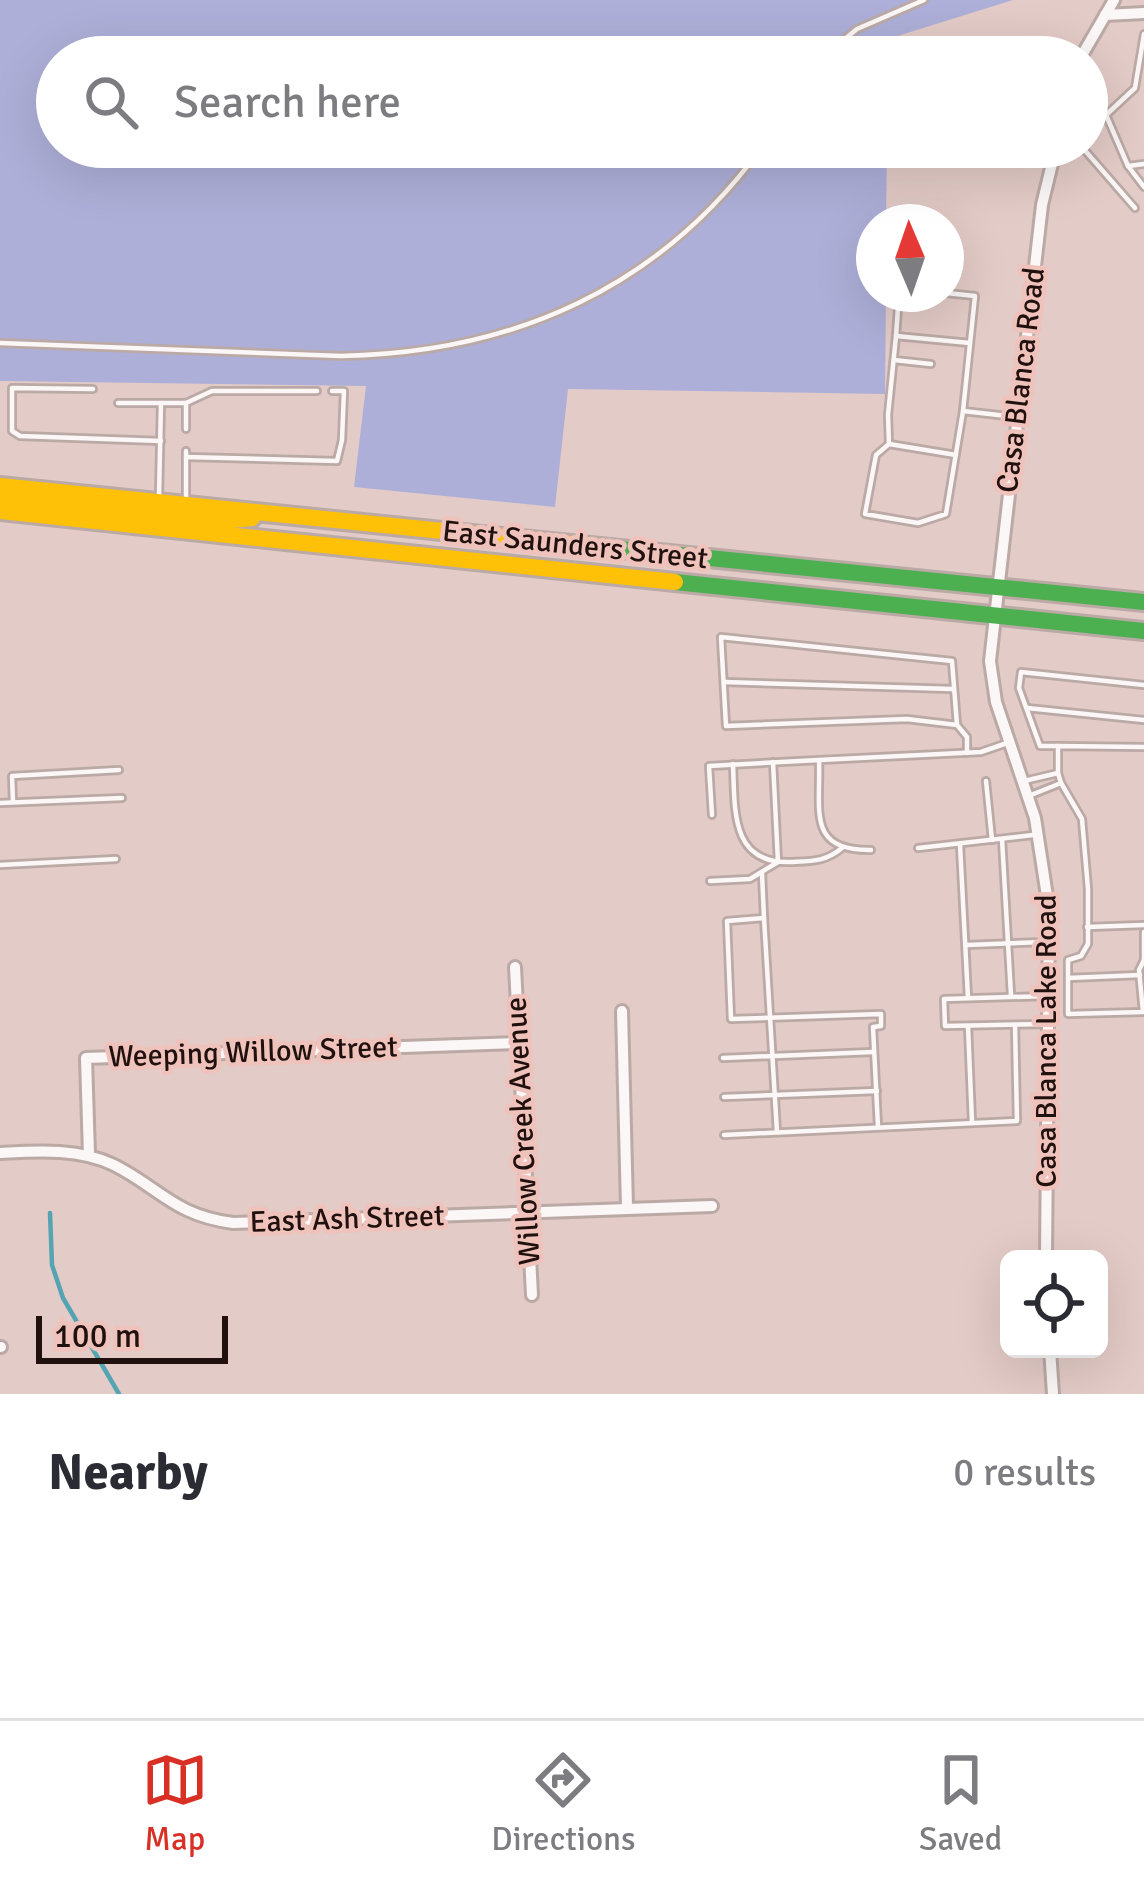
<!DOCTYPE html>
<style>
body{margin:0;font-family:Signika,sans-serif;background:#f7f7f7;color:#2b2b33}
.controls{position:absolute;right:36px;bottom:36px;display:grid;overflow:hidden;border-radius:18px;box-shadow:0 12px 48px #0002}
.controls button{width:108px;height:108px;display:grid;place-items:center;padding:0;border:0;border-bottom:3px solid #e1e1e2;background:#fff;color:#2b2b33;font:60px sans-serif}
.compass{position:absolute;left:856px;top:204px;width:108px;height:108px;border-radius:50%;background:#fff;box-shadow:0 12px 48px #0002;rotate:358deg}
.scale{position:absolute;left:36px;bottom:30px;width:192px;box-sizing:border-box;padding-left:12px;border:6px solid #20110e;border-top:0;font-size:33px;line-height:42px;white-space:nowrap;color:#20110e;-webkit-text-stroke:9px #efc3bb;paint-order:stroke}
.list{margin:0;padding:0;list-style:none}
h2{display:flex;justify-content:space-between;align-items:center;height:156px;margin:0;padding:0 48px;font-size:51px}
h2 small{font-size:39px;font-weight:400;color:#7c7c81}
.icon{flex:none;width:66px;height:66px;fill:none;stroke:currentColor;stroke-width:2;stroke-linecap:round;stroke-linejoin:round}
.map{position:relative;flex:none;width:1144px;height:1394px;overflow:hidden}
.search{position:absolute;background:#fff;box-shadow:0 12px 48px #0002;left:36px;right:36px;top:36px;height:132px;display:flex;align-items:center;gap:30px;box-sizing:border-box;padding:0 42px;border-radius:66px;color:#7c7c81;font-size:45px}
.sheet{height:324px;background:#fff}
nav{display:flex;justify-content:space-around;align-items:center;box-sizing:border-box;height:168px;border-top:3px solid #e1e1e2;background:#fff;font-size:33px;color:#7c7c81}
nav a{display:grid;justify-items:center;gap:6px}
nav .on{color:#d93025}
.map>svg:first-child{display:block}
.green{fill:#aeafd8}
.lines{fill:none;stroke-linecap:round;stroke-linejoin:round}
.stream{stroke:#54a4b1;stroke-width:4.5}
.lane-casing{stroke:#bba9a5;stroke-width:10}
.street-casing{stroke:#bba9a5;stroke-width:16}
.fast-casing{stroke:#bba9a5;stroke-width:22}
.slow-casing{stroke:#bba9a5;stroke-width:22}
.lane{stroke:#fbf7f7;stroke-width:4.5}
.street{stroke:#fbf7f7;stroke-width:10}
.fast{stroke:#4caf50;stroke-width:16}
.slow{stroke:#ffc107;stroke-width:16}
.labels{text-anchor:middle;dominant-baseline:central;stroke-width:9;stroke-linejoin:round;paint-order:stroke}
.street-label{font-size:30px;fill:#20110e;stroke:#efc3bb}
</style>
<div class="map">
<svg width="1144" height="1394" viewBox="0 0 1144 1394">
<rect width="100%" height="100%" fill="#e3cbc7"/>
<path class="green" d="M0 0H1013L888 39 887 57H57V147H887L886 222H874V294H886L885 394 568 389 555 507 354 487 366 386 0 381Z"/>
<g class="lines">
<path class="stream" d="M50 1213 52 1265 63 1298 119 1394"/>
<defs>
<g id="lane">
<path d="M823 57 857 29 924 0"/>
<path d="M1087 109 1106 115 1135 88 1144 34"/>
<path d="M1106 115 1128 166 1144 187"/>
<path d="M1082 147 1135 208"/>
<path d="M1128 166 1144 164"/>
<path d="M946 293 975 296 963 411"/>
<path d="M899 294 896 336 970 343"/>
<path d="M0 343 341 356C513 353 660 288 762 147"/>
<path d="M894 360 931 364"/>
<path d="M93 389 12 388V431L20 436 161 441"/>
<path d="M118 403H186V429"/>
<path d="M186 403 212 391H317"/>
<path d="M889 444 888 415 896 336"/>
<path d="M956 455 889 444 876 455 865 514 918 523 946 514 963 411 1016 417"/>
<path d="M186 457 337 461 342 440 344 391H332"/>
<path d="M159 496 161 403"/>
<path d="M186 500V451"/>
<path d="M724 682 952 689"/>
<path d="M1027 708 1144 720"/>
<path d="M957 725 907 719 726 726 721 637 952 661 957 725 967 737V753"/>
<path d="M1058 746H1040L1019 688 1021 672 1144 685"/>
<path d="M773 762 778 862"/>
<path d="M733 764C735 809 730 864 790 862 812 861 825 862 842 848"/>
<path d="M1058 773V746L1144 747"/>
<path d="M986 781 992 840"/>
<path d="M1024 781 1058 773 1061 783 1031 795"/>
<path d="M1061 783 1082 819 1088 889V944L1081 956 1068 960V1014L1143 1012 1139 970 1144 960V932"/>
<path d="M13 802 12 776 119 770"/>
<path d="M0 803 122 798"/>
<path d="M712 815 709 766 819 760"/>
<path d="M1002 839 1011 995"/>
<path d="M960 845 968 998"/>
<path d="M918 848 1033 835"/>
<path d="M871 850C806 851 821 810 819 760L981 752 1010 742"/>
<path d="M0 865 116 859"/>
<path d="M762 873 764 918 727 921 731 1019 881 1014V1026L873 1027 878 1127"/>
<path d="M710 881 750 879 778 862"/>
<path d="M764 918 777 1132"/>
<path d="M1087 927 1144 925"/>
<path d="M967 945 1045 942"/>
<path d="M1068 978 1140 975"/>
<path d="M1048 1024 945 1026 944 999 1048 996"/>
<path d="M968 1026 972 1122"/>
<path d="M723 1058 873 1052"/>
<path d="M724 1097 877 1091"/>
<path d="M724 1135 1017 1121 1015 1025"/>
</g>
<g id="street">
<path d="M1105 15 1144 13"/>
<path d="M1081 57 1114 0"/>
<path d="M515 967 532 1295"/>
<path d="M622 1011 627 1207"/>
<path d="M0 1153C37 1151 79 1148 114 1165 161 1189 174 1215 233 1223L712 1206"/>
<path d="M89 1155 86 1058 519 1043"/>
<path d="M1046 1259 1049 909 1035 818 996 702 990 661 1042 205 1056 147"/>
<path d="M0 1347H1"/>
<path d="M1050 1349 1053 1394"/>
</g>
<g id="fast">
<path d="M600 547 1144 602"/>
<path d="M675 582 1144 631"/>
</g>
<g id="slow">
<path d="M0 486 600 547"/>
<path d="M0 499 221 521 252 518"/>
<path d="M0 511 675 582"/>
</g>
</defs>
<use href="#lane" class="lane-casing"/>
<use href="#street" class="street-casing"/>
<use href="#fast" class="fast-casing"/>
<use href="#slow" class="slow-casing"/>
<use href="#lane" class="lane"/>
<use href="#street" class="street"/>
<use href="#fast" class="fast"/>
<use href="#slow" class="slow"/>
</g>
<g class="labels">
<g class="street-label">
<text transform="translate(1021 380) rotate(-83)">Casa Blanca Road</text>
<text transform="translate(575 545) rotate(6)">East Saunders Street</text>
<text transform="translate(1046 1041) rotate(-90)">Casa Blanca Lake Road</text>
<text transform="translate(253 1052) rotate(-2)">Weeping Willow Street</text>
<text transform="translate(523 1131) rotate(-93)">Willow Creek Avenue</text>
<text transform="translate(347 1219) rotate(-2)">East Ash Street</text>
</g>
</g>
</svg>
<div class="controls">
<button><svg class="icon" aria-label="locate" viewBox="0 0 24 24"><circle cx="12" cy="12" r="6"/><path d="M12 2v4M12 18v4M2 12h4M18 12h4"/></svg></button>
</div>
<svg class="compass" viewBox="-18 -18 36 36"><path d="M0-13l5 13h-10z" fill="#e53935"/><path d="M0 13l5-13h-10z" fill="#7c7c81"/></svg>
<div class="scale">100 m</div>
<div class="search"><svg class="icon" aria-label="search" viewBox="0 0 24 24"><circle cx="10" cy="10" r="6"/><path d="M15 15l6 6"/></svg>Search here</div>
</div>
<section class="sheet">
<h2>Nearby<small>0 results</small></h2>
<ul class="list">
</ul>
</section>
<nav>
<a class="on"><svg class="icon" aria-label="map" viewBox="0 0 24 24"><path d="M3 6l6-2 6 2 6-2v14l-6 2-6-2-6 2zM9 4v14M15 6v14"/></svg>Map</a>
<a><svg class="icon" aria-label="directions" viewBox="0 0 24 24"><path d="M12 3l9 9-9 9-9-9zM9 14v-3h6M13 9l2 2-2 2"/></svg>Directions</a>
<a><svg class="icon" aria-label="saved" viewBox="0 0 24 24"><path d="M7 4h10v16l-5-4-5 4z"/></svg>Saved</a>
</nav>
